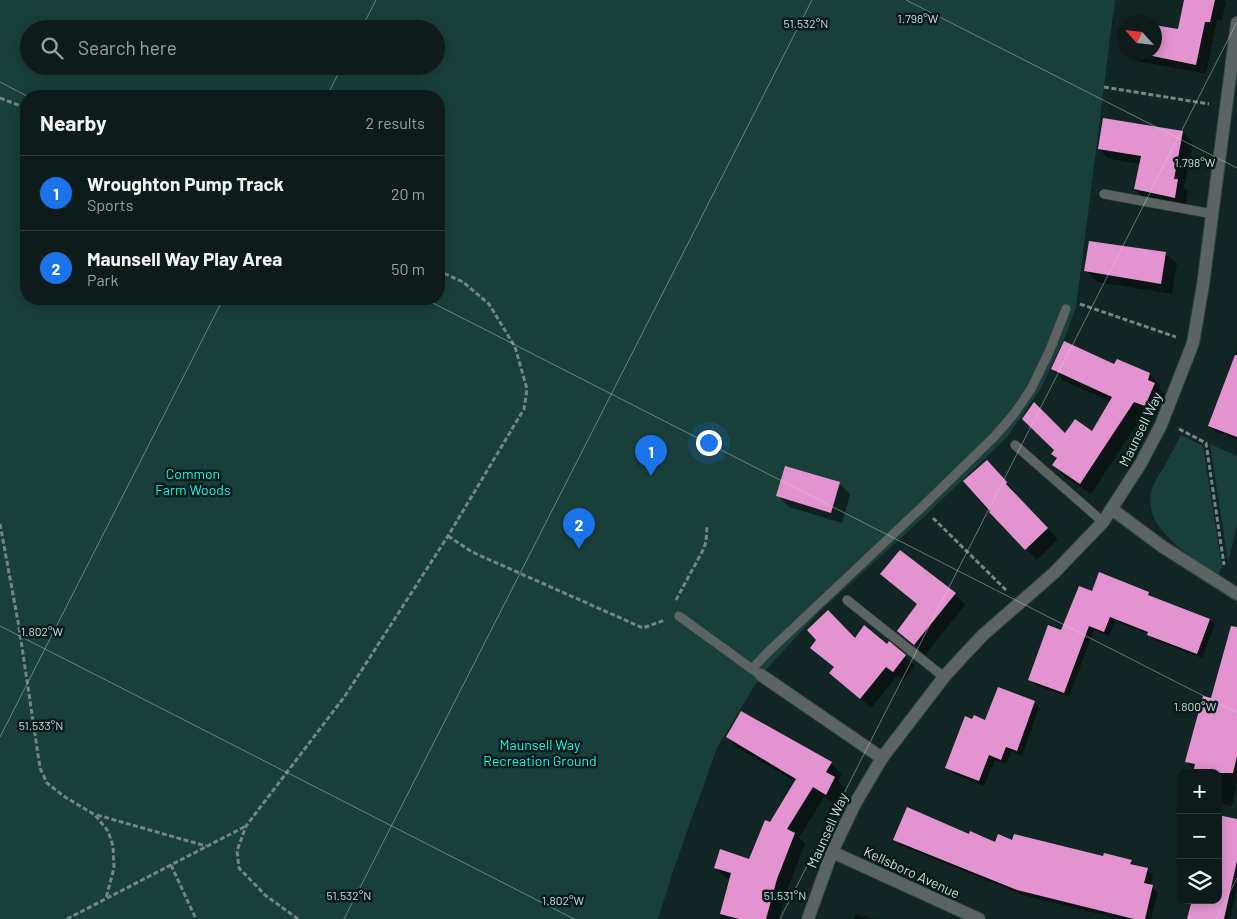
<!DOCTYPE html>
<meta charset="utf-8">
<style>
body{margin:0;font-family:Barlow,sans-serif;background:#162524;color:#f1f3f6}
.controls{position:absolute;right:15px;bottom:15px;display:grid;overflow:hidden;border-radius:10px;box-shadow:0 2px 12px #0003}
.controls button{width:45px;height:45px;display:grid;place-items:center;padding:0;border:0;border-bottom:1px solid #2d3a3a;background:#0d1c1b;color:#f1f3f6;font:25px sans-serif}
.compass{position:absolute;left:1117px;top:15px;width:45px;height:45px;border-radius:50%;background:#0d1c1b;box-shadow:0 2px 12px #0003;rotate:297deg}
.you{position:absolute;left:708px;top:442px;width:18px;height:18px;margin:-12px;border:4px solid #fff;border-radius:50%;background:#1a73e8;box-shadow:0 0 0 8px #1a73e833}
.badge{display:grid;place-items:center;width:32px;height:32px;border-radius:50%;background:#1a73e8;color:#fff;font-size:16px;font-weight:700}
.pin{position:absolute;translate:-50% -41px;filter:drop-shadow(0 1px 2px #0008)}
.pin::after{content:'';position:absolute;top:26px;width:18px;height:15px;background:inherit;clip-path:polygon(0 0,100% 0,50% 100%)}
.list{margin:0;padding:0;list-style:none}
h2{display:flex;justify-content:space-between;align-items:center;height:65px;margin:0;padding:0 20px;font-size:21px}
h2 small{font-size:16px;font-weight:400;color:#9aa1a3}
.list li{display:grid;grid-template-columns:32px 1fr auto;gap:15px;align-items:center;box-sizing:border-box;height:75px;padding:0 20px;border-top:1px solid #2d3a3a}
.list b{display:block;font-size:19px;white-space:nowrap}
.list p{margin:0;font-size:16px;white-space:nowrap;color:#9aa1a3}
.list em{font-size:16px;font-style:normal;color:#9aa1a3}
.icon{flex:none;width:28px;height:28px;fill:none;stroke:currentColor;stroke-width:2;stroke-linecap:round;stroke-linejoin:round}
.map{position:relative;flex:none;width:1237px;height:919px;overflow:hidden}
.search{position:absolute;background:#0d1c1b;box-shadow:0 2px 12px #0003;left:20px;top:20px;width:425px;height:55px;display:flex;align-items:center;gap:12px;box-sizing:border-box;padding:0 18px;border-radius:28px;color:#9aa1a3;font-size:19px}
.panel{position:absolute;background:#0d1c1b;box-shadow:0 2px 12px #0003;left:20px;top:90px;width:425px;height:215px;border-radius:20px}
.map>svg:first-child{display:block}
.green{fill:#193f3b;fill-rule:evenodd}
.shadow{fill:#0007}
.building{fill:#e394d0}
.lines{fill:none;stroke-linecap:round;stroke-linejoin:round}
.lane-casing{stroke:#2f4341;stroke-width:10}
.street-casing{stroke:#2f4341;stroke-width:14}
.path{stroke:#758583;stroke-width:3;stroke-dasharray:5 2.5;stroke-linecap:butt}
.lane{stroke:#5b6463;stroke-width:9}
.street{stroke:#5b6463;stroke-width:12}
.ticks{fill:none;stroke:#cedad9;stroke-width:1;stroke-opacity:0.45}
.labels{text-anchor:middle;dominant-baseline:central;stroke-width:5;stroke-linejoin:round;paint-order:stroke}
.street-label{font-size:14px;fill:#cedad9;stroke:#071c1a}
.park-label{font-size:14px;fill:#16f7e8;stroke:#071c1a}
.ticks-label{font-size:12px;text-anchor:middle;fill:#cedad9;stroke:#071c1a;stroke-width:5;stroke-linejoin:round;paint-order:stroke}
</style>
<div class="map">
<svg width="1237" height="919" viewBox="0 0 1237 919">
<rect width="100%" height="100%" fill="#112624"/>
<g class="green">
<path d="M0 0H1115L1076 308 1064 339 1041 388 1007 437 923 518 820 611 761 675 717 748 674 868 658 919H0ZM29 29H436V66H29ZM26 96H439V299H26Z"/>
<path d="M1181 435 1203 446 1222 567 1218 575C1192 556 1140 529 1152 489 1154 482 1159 475 1163 469 1169 458 1175 446 1181 435Z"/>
<path d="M1210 444 1237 456V526L1228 562Z"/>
</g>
<g class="shadow">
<path d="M1185 0H1224L1226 2 1222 21 1217 20 1206 74 1138 61 1130 52H1154L1179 31Z"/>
<path d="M1104 119 1183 132 1193 143 1184 187 1188 191 1185 208 1145 199 1135 189 1140 164 1109 159 1099 149Z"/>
<path d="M1165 253 1177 264 1172 294 1097 282 1086 270Z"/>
<path d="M1237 348V440L1215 431 1209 426 1234 362Z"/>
<path d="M1115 366 1150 374 1160 385 1159 389 1165 395 1155 416 1145 412 1091 494 1064 476 1054 465 1058 459 1053 454 1066 435 1092 432 1111 402 1063 380 1053 369Z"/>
<path d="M997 472 1017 494 1015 495 1058 539 1037 560 991 512Z"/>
<path d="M839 483 850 494 842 523 789 507 778 496Z"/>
<path d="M1093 593H1148L1153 598 1210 620 1215 625 1202 658 1154 640 1149 634 1115 621 1109 636 1094 630 1069 697 1035 685 1030 679 1062 632Z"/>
<path d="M955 594 965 605 925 655 898 631Z"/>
<path d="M855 639 887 645 889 643 915 666 903 681 897 676 871 708 831 673 835 668 812 648Z"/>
<path d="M1237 663V783L1232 806 1218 803V773L1192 767 1187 762 1212 700Z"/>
<path d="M1034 702 1039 708 1022 756 1012 751 1006 764 995 760 984 786 952 773 947 767 986 721Z"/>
<path d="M742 713 831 763 842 774 838 781 845 789 836 804 824 797 799 838 805 844 787 890 779 919H720L730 879 726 878 715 867 750 860 796 782 738 748 727 737Z"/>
<path d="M1237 820V887L1230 919H1188L1218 900Z"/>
<path d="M970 836 995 843 1013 842 1131 861 1136 866 1147 870 1153 875 1150 886 1158 892 1151 919H1120L1023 895 900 845 895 840Z"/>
<path d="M855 914 876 919H854Z"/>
</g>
<g class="building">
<path d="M1184 0H1215L1210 22H1205L1196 65 1133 52H1154V25L1178 29Z"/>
<path d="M1103 118 1183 131 1174 179H1178L1175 198 1134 189 1141 156 1098 149Z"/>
<path d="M1089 241 1166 252 1161 284 1084 271Z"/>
<path d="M1064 341 1114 364 1117 359 1150 373 1148 380 1155 383 1145 406 1134 402 1080 484 1052 465 1057 458 1051 454 1054 450 1022 419 1034 402 1065 433 1075 419 1092 431 1112 397 1051 369Z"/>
<path d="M1235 355H1237V437L1208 426Z"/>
<path d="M987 460 1007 482 1006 484 1048 528 1025 550 989 512 990 511 963 481Z"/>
<path d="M785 466 840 482 831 513 776 496Z"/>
<path d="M900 550 956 593 914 645 897 631 917 604 880 574Z"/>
<path d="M1099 572 1149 592 1148 595 1210 619 1197 654 1147 635 1148 632 1110 617 1104 632 1089 626 1064 693 1028 680 1048 625 1061 630 1079 586 1092 591Z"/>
<path d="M828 610 855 638 864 625 887 644 889 641 906 655 893 672 886 667 860 699 829 673 834 667 810 648 816 640 807 630Z"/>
<path d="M1231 626 1237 627V756L1233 773H1193L1195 764 1185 762 1192 736 1203 696 1211 698Z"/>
<path d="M998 687 1035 701 1017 751 1006 747 1001 760 989 755 979 781 945 768 965 716 972 719 974 715 985 720Z"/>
<path d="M741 711 832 762 826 772 835 777 826 795 813 787 787 829 795 833 777 879 766 919H739L720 914 731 873 714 868 720 849 749 859 765 820 770 822 796 779 726 737Z"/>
<path d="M907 807 969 834 970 831 995 842 998 834 1012 840 1014 834 1103 856 1104 853 1132 860 1130 864 1148 868 1144 883 1153 885 1145 919H1134L1017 890 893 840Z"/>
<path d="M1218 815 1237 819V861L1224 919H1187L1192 900H1218Z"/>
</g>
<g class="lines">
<defs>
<g id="lane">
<path d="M1104 194 1213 214"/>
<path d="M1015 445 1103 522"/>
<path d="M847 600 944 677"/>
<path d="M679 616 752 669"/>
<path d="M761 675 752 669 767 653 922 507 994 437 1014 414 1031 389 1049 352 1066 309"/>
</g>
<g id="street">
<path d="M1113 510 1163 547 1237 594"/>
<path d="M761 675 882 758"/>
<path d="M832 852 979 919"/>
<path d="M808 919 832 852 843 829 856 802 882 758 944 677 964 655 984 634 1054 573 1103 522 1141 463 1161 425 1193 343 1203 285 1237 23"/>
</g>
</defs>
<use href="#lane" class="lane-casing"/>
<use href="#street" class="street-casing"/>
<g class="path">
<path d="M1104 87 1209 104"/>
<path d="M0 98 26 108"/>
<path d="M1080 304 1176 337"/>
<path d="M1179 429 1206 443 1224 565"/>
<path d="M933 518 1007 591"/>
<path d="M0 524 19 627 40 768 47 783 65 797 95 815 108 831 113 846 114 868 106 898"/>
<path d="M448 536 472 552 643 628 665 620"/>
<path d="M676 600 703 550 706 542 707 527"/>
<path d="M97 815 206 846"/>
<path d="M171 865 196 919"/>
<path d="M67 919 246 826"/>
<path d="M298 919 265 895 239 868 237 851 246 826 345 696 448 536 524 409 527 389 515 347 489 304 463 282 439 271"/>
</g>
<use href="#lane" class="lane"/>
<use href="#street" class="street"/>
</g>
<path class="ticks" d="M906 0 1237 168M361 29 376 0M0 82 27 96M327 96 342 66M425 299 1237 713M0 626 574 919M0 737 223 299M344 919 812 0M780 919 1237 22M1216 919 1237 878"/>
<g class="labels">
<g class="street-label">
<text transform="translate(1140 429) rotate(-64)">Maunsell Way</text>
<text transform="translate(827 830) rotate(-66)">Maunsell Way</text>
<text transform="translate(912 872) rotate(25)">Kellsboro Avenue</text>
</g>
<g class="park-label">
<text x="193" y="473">Common<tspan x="193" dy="16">Farm Woods</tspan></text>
<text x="540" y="744">Maunsell Way<tspan x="540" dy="16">Recreation Ground</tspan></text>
</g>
</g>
<g class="ticks-label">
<text x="918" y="23">1.798°W</text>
<text x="806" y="28">51.532°N</text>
<text x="1195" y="167">1.798°W</text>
<text x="42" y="636">1.802°W</text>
<text x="1195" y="711">1.800°W</text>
<text x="41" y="730">51.533°N</text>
<text x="349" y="900">51.532°N</text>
<text x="785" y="900">51.531°N</text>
<text x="563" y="905">1.802°W</text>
</g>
</svg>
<div class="controls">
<button>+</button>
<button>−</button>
<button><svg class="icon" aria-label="layers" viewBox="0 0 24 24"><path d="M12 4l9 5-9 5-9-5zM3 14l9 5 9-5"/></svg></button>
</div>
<svg class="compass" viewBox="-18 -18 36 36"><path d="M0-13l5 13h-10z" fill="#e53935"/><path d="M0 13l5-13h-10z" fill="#9aa1a3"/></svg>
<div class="you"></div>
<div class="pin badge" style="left:651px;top:476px">1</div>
<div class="pin badge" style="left:579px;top:549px">2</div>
<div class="search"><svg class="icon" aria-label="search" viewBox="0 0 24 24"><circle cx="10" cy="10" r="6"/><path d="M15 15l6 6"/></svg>Search here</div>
<section class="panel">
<h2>Nearby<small>2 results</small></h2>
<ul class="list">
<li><span class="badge">1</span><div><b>Wroughton Pump Track</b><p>Sports</p></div><em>20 m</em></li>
<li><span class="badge">2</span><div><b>Maunsell Way Play Area</b><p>Park</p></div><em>50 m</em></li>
</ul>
</section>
</div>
